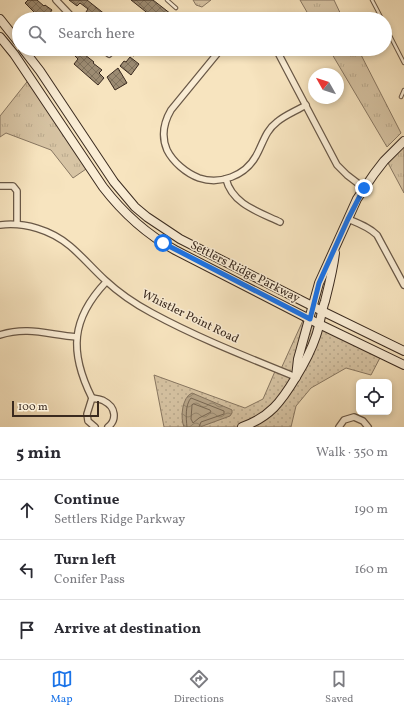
<!DOCTYPE html>
<meta charset="utf-8">
<style>
body{margin:0;font-family:Vollkorn,serif;background:#f7f7f7;color:#2b2b33}
.controls{position:absolute;right:12px;bottom:12px;display:grid;overflow:hidden;border-radius:6px;box-shadow:0 2px 6px #0003}
.controls button{width:36px;height:36px;display:grid;place-items:center;padding:0;border:0;border-bottom:1px solid #e1e1e2;background:#fff;color:#2b2b33;font:20px sans-serif}
.compass{position:absolute;left:308px;top:68px;width:36px;height:36px;border-radius:50%;background:#fff;box-shadow:0 2px 6px #0003;rotate:309deg}
.scale{position:absolute;left:12px;bottom:10px;width:87px;box-sizing:border-box;padding-left:4px;border:2px solid #3a2a1f;border-top:0;font-size:11px;line-height:14px;white-space:nowrap;color:#3a2a1f;-webkit-text-stroke:3px #faedd5;paint-order:stroke}
.stop{position:absolute;width:12px;height:12px;margin:-9px;border:3px solid #1a73e8;border-radius:50%;background:#fff}
.stop.end{background:#1a73e8;border-color:#fff;box-shadow:0 1px 4px #0008}
.list{margin:0;padding:0;list-style:none}
h2{display:flex;justify-content:space-between;align-items:center;height:52px;margin:0;padding:0 16px;font-size:17px}
h2 small{font-size:13px;font-weight:400;color:#7c7c81}
.list li{display:grid;grid-template-columns:26px 1fr auto;gap:12px;align-items:center;box-sizing:border-box;height:60px;padding:0 16px;border-top:1px solid #e1e1e2}
.list b{display:block;font-size:15px;white-space:nowrap}
.list p{margin:0;font-size:13px;white-space:nowrap;color:#7c7c81}
.list em{font-size:13px;font-style:normal;color:#7c7c81}
.icon{flex:none;width:22px;height:22px;fill:none;stroke:currentColor;stroke-width:2;stroke-linecap:round;stroke-linejoin:round}
.map{position:relative;flex:none;width:404px;height:427px;overflow:hidden}
.search{position:absolute;background:#fff;box-shadow:0 2px 6px #0003;left:12px;right:12px;top:12px;height:44px;display:flex;align-items:center;gap:10px;box-sizing:border-box;padding:0 14px;border-radius:22px;color:#7c7c81;font-size:15px}
.sheet{height:232px;background:#fff}
nav{display:flex;justify-content:space-around;align-items:center;box-sizing:border-box;height:56px;border-top:1px solid #e1e1e2;background:#fff;font-size:11px;color:#7c7c81}
nav a{display:grid;justify-items:center;gap:2px}
nav .on{color:#1a73e8}
.map>svg:first-child{display:block}
.grass{fill:url(#grass-tufts);stroke:#887762}
.park{fill:url(#park-dots);stroke:#887762}
.water{fill:url(#water-waves);stroke:#85745f}
.lines{fill:none;stroke-linecap:round;stroke-linejoin:round}
.shore{stroke:#786854;stroke-width:1}
.building{fill:url(#building-cross-hatch);stroke:#3a2a1f}
.lane-casing{stroke:#695847;stroke-width:4.5}
.street-casing{stroke:#695847;stroke-width:8}
.secondary-casing{stroke:#3a2a1f;stroke-width:10}
.lane{stroke:#faedd5;stroke-width:2.5}
.street{stroke:#faedd5;stroke-width:5.5}
.secondary{stroke:#faedd5;stroke-width:8}
.route{stroke:#1a73e8;stroke-width:5}
.labels{text-anchor:middle;dominant-baseline:central;stroke-width:3;stroke-linejoin:round;paint-order:stroke}
.street-label{font-size:12px;fill:#3a2a1f;stroke:#faedd5}
</style>
<div class="map">
<svg width="404" height="427" viewBox="0 0 404 427">
<defs>
<pattern id="grass-tufts" width="24" height="20" patternUnits="userSpaceOnUse"><rect width="24" height="20" fill="#d7c4a4"/><path d="M3 7l-1-3M5 7V3M7 7l1-3M15 17l-1-3M17 17v-4M19 17l1-3" fill="none" stroke="#b9a98d"/></pattern>
<pattern id="park-dots" width="8" height="8" patternUnits="userSpaceOnUse"><rect width="8" height="8" fill="#d7c4a4"/><path d="M2 2h.1M6 6h.1" fill="none" stroke="#b9a98d" stroke-width="1.8" stroke-linecap="round"/></pattern>
<pattern id="water-waves" width="16" height="10" patternUnits="userSpaceOnUse"><rect width="16" height="10" fill="#b7a589"/><path d="M0 5q4-4 8 0t8 0" fill="none" stroke="#96876f"/></pattern>
<pattern id="building-cross-hatch" width="8" height="8" patternUnits="userSpaceOnUse"><rect width="8" height="8" fill="#9c8b72"/><path d="M0 0l8 8M0 8l8-8" fill="none" stroke="#80725d"/></pattern>
</defs>
<rect width="100%" height="100%" fill="#f7e4bf"/>
<filter id="stains"><feTurbulence type="fractalNoise" baseFrequency=".005" numOctaves="4"/><feColorMatrix values="0 0 0 0 .2 0 0 0 0 .09 0 0 0 0 .02 0 0 0 .5 -.17"/></filter>
<radialGradient id="worn" r=".72"><stop offset=".6" stop-color="#630" stop-opacity="0"/><stop offset="1" stop-color="#630" stop-opacity=".3"/></radialGradient>
<g class="grass">
<path d="M193 0H211L202 7 196 5Z"/>
<path d="M300 0H334L343 19H311Z"/>
<path d="M329 49H358L401 133 387 147Z"/>
<path d="M30 78 89 167 73 178 51 150 6 133 0 137V116Z"/>
<path d="M404 141V193L388 163Z"/>
</g>
<path class="park" d="M305 316 382 354 371 375 346 368 311 388 296 406 291 427H164L154 375 245 408 263 399 276 369 280 371Z"/>
<path class="water" d="M192 393 230 409 232 410V413L230 416 200 427H184C180 418 182 397 192 393Z"/>
<g class="lines">
<g class="shore">
<path d="M194 404 210 410 211 412 199 418 193 423 191 419 192 405Z"/>
<path d="M187 427C186 418 185 405 191 398L224 411V414L201 422 199 427"/>
</g>
</g>
<g class="building">
<path d="M28 0H37L44 6 45 5 52 10 50 13 57 19H41L25 3Z"/>
<path d="M69 0H87L111 19H95L91 16 89 19 84 15 88 9 80 3 77 6Z"/>
<path d="M131 0H153L171 14 168 19H155Z"/>
<path d="M68 49H81L80 51 94 62 93 63 102 70 99 73 104 78 98 85 74 64 78 59Z"/>
<path d="M131 49H150V50L133 56Z"/>
<path d="M130 57 139 64 131 75 120 66 124 61 126 62Z"/>
<path d="M118 68 127 83 115 90 107 77Z"/>
</g>
<g class="lines">
<defs>
<g id="lane">
<path d="M167 0 176 8"/>
<path d="M372 0 382 19"/>
<path d="M385 26 404 63"/>
<path d="M401 97 404 90"/>
</g>
<g id="street">
<path d="M56 0 74 19"/>
<path d="M103 49 109 54"/>
<path d="M221 49 171 110C164 122 161 136 167 150 173 162 186 173 199 178 220 185 245 176 256 156 263 144 265 131 277 122 285 115 296 111 306 105"/>
<path d="M276 49 337 165 347 175 364 188"/>
<path d="M226 179C232 204 259 212 280 222"/>
<path d="M0 186H13L17 191V224"/>
<path d="M348 219C358 223 369 227 377 235L404 285"/>
<path d="M0 225C25 222 51 230 70 246 83 257 93 269 105 280 119 293 135 304 152 313 198 338 247 357 296 377"/>
<path d="M0 335C28 326 49 335 77 337"/>
<path d="M92 398C69 352 71 319 106 282"/>
<path d="M95 427 88 421 87 414 92 398C96 399 101 399 104 401 116 407 117 420 108 427"/>
<path d="M339 427 344 420 354 417 363 421 368 427"/>
</g>
<g id="secondary">
<path d="M0 19 19 43"/>
<path d="M0 37 14 54 103 187C123 213 146 234 175 250L319 324 404 365"/>
<path d="M23 49 40 71 114 182 135 207 147 217 180 239 322 311 404 351"/>
<path d="M296 377 298 359 319 283 348 219 357 199 374 174 384 161 404 141"/>
<path d="M242 427C270 417 281 402 296 377 304 364 311 351 316 336 320 325 321 312 325 301 329 285 333 270 335 253"/>
</g>
</defs>
<use href="#lane" class="lane-casing"/>
<use href="#street" class="street-casing"/>
<use href="#secondary" class="secondary-casing"/>
<use href="#lane" class="lane"/>
<use href="#street" class="street"/>
<use href="#secondary" class="secondary"/>
</g>
<g class="lines">
<path class="route" d="M163 243 310 319 319 283 348 219 364 188"/>
</g>
<g class="labels">
<g class="street-label">
<text transform="translate(245 272) rotate(27)">Settlers Ridge Parkway</text>
<text transform="translate(190 317) rotate(26)">Whistler Point Road</text>
</g>
</g>
<rect width="100%" height="100%" filter="url(#stains)"/>
<rect width="100%" height="100%" fill="url(#worn)"/>
</svg>
<div class="controls">
<button><svg class="icon" aria-label="locate" viewBox="0 0 24 24"><circle cx="12" cy="12" r="6"/><path d="M12 2v4M12 18v4M2 12h4M18 12h4"/></svg></button>
</div>
<svg class="compass" viewBox="-18 -18 36 36"><path d="M0-13l5 13h-10z" fill="#e53935"/><path d="M0 13l5-13h-10z" fill="#7c7c81"/></svg>
<div class="scale">100 m</div>
<div class="stop" style="left:163px;top:243px"></div>
<div class="stop end" style="left:364px;top:188px"></div>
<div class="search"><svg class="icon" aria-label="search" viewBox="0 0 24 24"><circle cx="10" cy="10" r="6"/><path d="M15 15l6 6"/></svg>Search here</div>
</div>
<section class="sheet">
<h2>5 min<small>Walk · 350 m</small></h2>
<ul class="list">
<li><svg class="icon" aria-label="ahead" viewBox="0 0 24 24"><path d="M12 20V5M6 11l6-6 6 6"/></svg><div><b>Continue</b><p>Settlers Ridge Parkway</p></div><em>190 m</em></li>
<li><svg class="icon" aria-label="left" viewBox="0 0 24 24"><path d="M17 20v-9H6M10 6l-5 5 5 5"/></svg><div><b>Turn left</b><p>Conifer Pass</p></div><em>160 m</em></li>
<li><svg class="icon" aria-label="arrive" viewBox="0 0 24 24"><path d="M6 21V4h12l-3 4 3 4H6"/></svg><div><b>Arrive at destination</b></div></li>
</ul>
</section>
<nav>
<a class="on"><svg class="icon" aria-label="map" viewBox="0 0 24 24"><path d="M3 6l6-2 6 2 6-2v14l-6 2-6-2-6 2zM9 4v14M15 6v14"/></svg>Map</a>
<a><svg class="icon" aria-label="directions" viewBox="0 0 24 24"><path d="M12 3l9 9-9 9-9-9zM9 14v-3h6M13 9l2 2-2 2"/></svg>Directions</a>
<a><svg class="icon" aria-label="saved" viewBox="0 0 24 24"><path d="M7 4h10v16l-5-4-5 4z"/></svg>Saved</a>
</nav>
